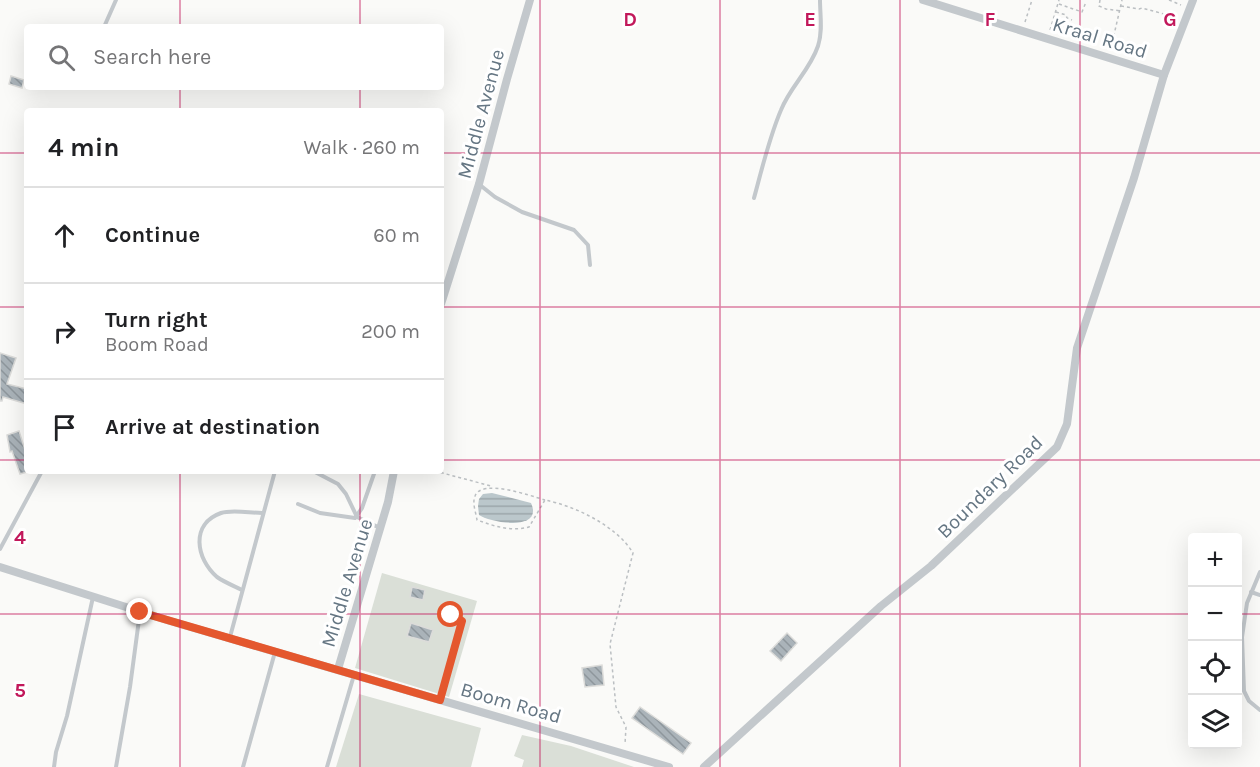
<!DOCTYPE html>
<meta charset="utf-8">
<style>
body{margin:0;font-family:Karla,sans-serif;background:#f6f6f6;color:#202124}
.controls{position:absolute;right:18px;bottom:18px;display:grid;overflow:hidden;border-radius:6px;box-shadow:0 6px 24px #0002}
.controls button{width:54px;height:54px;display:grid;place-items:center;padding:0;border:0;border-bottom:2px solid #e0e0e0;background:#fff;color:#202124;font:30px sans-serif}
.stop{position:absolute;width:18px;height:18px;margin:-14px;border:4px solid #e4572e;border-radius:50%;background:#fff}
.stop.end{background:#e4572e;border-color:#fff;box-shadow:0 2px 6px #0008}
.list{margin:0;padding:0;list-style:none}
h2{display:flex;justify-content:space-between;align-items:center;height:78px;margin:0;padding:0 24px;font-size:26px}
h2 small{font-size:20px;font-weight:400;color:#757577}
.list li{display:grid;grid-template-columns:39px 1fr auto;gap:18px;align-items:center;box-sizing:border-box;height:96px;padding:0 24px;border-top:2px solid #e0e0e0}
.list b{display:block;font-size:22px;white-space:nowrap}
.list p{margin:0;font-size:20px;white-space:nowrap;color:#757577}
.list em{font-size:20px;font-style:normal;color:#757577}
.icon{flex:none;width:33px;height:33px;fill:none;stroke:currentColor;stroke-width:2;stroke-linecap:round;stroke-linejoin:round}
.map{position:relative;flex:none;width:1260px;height:767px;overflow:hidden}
.search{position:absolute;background:#fff;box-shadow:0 6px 24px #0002;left:24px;top:24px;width:420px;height:66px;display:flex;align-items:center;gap:15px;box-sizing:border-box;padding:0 21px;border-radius:6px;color:#757577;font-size:22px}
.panel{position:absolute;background:#fff;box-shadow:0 6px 24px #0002;left:24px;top:108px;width:420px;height:366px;border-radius:6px}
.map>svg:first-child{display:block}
.grass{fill:#dadfd7}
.water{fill:url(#water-rules)}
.building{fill:url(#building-back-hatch);stroke:#dcdcda;stroke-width:1.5}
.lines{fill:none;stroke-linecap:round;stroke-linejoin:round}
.path{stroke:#bbbfc2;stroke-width:1.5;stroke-dasharray:3 3;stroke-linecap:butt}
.service{stroke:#c3c8cc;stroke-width:4}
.minor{stroke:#c3c8cc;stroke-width:8}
.route{stroke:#e4572e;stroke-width:8}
.grid{fill:none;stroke:#c2185b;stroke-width:1.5;stroke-opacity:0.55}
.labels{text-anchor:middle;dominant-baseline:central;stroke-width:6;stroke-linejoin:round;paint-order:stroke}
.street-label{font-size:20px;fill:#657683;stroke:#fff}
.grid-label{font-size:20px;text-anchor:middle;font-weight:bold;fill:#c2185b;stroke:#fff;stroke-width:6;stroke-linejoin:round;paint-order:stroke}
</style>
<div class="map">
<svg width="1260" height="767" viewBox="0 0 1260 767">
<defs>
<pattern id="water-rules" width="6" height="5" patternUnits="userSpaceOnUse" patternTransform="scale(1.5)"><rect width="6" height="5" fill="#bbc7cb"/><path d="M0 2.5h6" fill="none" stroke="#9ca6aa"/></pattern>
<pattern id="building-back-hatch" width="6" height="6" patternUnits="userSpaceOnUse" patternTransform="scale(1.5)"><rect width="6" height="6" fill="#aab3b9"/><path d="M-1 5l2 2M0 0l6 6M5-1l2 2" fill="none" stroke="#8e969c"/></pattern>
</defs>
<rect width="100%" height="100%" fill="#fafaf8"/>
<g class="grass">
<path d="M382 573 477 601 449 697 355 668Z"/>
<path d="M359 694 481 728 471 767H336Z"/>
<path d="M522 735 571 746 634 767H522L524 760 514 756Z"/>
</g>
<path class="water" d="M492 493 531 503C544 532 491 523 479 515L478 506 479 499 483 494Z"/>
<g class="building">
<path d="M11 76 24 80 22 88 9 84Z"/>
<path d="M0 353 16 358 7 384 27 389V404L3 397 2 401H0Z"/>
<path d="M19 431 27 456V472L20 474 12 451 10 452 7 435Z"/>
<path d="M412 587 425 590 423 600 410 597Z"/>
<path d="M411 623 433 630 429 642 407 636Z"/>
<path d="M787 633 797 643 781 661 770 651Z"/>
<path d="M602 665 604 685 585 687 582 668Z"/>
<path d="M640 707 691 743 683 754 632 718Z"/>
</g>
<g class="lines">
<g class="path">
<path d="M1100 0 1099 6 1106 9 1121 11"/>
<path d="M1169 0 1181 5"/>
<path d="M1059 4 1082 12 1086 2"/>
<path d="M1121 6 1139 9 1142 8 1175 17"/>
<path d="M1056 12 1066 15 1067 18 1072 20"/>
<path d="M1025 22 1032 0"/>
<path d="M1050 30 1059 0"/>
<path d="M1111 48 1122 0"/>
<path d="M435 471 491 486"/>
<path d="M545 500C531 496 482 478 475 496 472 503 476 513 477 520 494 526 511 532 529 527L545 500C575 506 617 526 633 553L610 644 616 707 626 727 625 744"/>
<path d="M441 607 462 621 443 690"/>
</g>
<g class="service">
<path d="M104 27 116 0"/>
<path d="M480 185 495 197 522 212 574 230 588 245 590 265"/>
<path d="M754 198C762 169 769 138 781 110 790 87 810 70 818 46 823 31 820 15 820 0"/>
<path d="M301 472H315L338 484 346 494 357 517 380 528"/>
<path d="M298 504 320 513 355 518 362 508 375 471"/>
<path d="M0 549 42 471"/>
<path d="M1260 572 1247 603 1242 637 1244 691 1249 701 1260 710"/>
<path d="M242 590C234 586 224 582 217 577 196 559 190 524 221 513 232 509 250 513 262 513"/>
<path d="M1251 592 1260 595"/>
<path d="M230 637 275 471"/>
<path d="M54 767 56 752 67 716 93 597"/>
<path d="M116 767 130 687 140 612"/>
<path d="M243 767 275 652"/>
<path d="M327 767 354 675"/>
</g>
<g class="minor">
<path d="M923 0 1164 75"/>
<path d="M441 304 479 184 507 79 530 0"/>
<path d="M0 567 170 621 669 767"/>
<path d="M338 669 388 502 394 471"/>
<path d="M704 767 881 606 931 566 1057 447 1067 424 1077 348 1134 178 1164 75 1193 0"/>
</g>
</g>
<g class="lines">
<path class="route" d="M140 612 440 700 462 621 451 615"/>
</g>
<path class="grid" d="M180 0V27M360 0V27M540 0V767M720 0V767M900 0V767M1080 0V767M180 87V111M360 87V111M0 153H27M441 153H1260M0 307H27M441 307H1260M0 460H27M441 460H1260M180 471V767M360 471V767M0 614H1192M1238 614H1260"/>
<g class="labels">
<g class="street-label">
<text transform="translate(1100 38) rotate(17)">Kraal Road</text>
<text transform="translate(481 114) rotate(-75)">Middle Avenue</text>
<text transform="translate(990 487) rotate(-44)">Boundary Road</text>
<text transform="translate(347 583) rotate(-73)">Middle Avenue</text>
<text transform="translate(511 703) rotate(16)">Boom Road</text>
</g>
</g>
<g class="grid-label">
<text x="630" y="26">D</text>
<text x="810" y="26">E</text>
<text x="990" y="26">F</text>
<text x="1170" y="26">G</text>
<text x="20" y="544">4</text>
<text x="20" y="697">5</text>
</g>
</svg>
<div class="controls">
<button>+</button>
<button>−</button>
<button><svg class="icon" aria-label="locate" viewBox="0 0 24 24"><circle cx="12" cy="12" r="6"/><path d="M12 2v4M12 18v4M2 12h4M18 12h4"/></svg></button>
<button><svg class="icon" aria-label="layers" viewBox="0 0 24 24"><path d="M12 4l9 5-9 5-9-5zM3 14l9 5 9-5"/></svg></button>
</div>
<div class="stop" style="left:451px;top:615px"></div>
<div class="stop end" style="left:140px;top:612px"></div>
<div class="search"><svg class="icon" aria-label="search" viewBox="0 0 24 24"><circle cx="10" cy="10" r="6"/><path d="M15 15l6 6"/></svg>Search here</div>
<section class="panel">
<h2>4 min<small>Walk · 260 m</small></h2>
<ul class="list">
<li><svg class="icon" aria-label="ahead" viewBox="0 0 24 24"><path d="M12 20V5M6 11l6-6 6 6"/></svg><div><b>Continue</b></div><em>60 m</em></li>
<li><svg class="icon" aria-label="right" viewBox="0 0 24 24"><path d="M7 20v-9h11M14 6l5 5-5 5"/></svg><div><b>Turn right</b><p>Boom Road</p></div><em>200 m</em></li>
<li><svg class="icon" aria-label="arrive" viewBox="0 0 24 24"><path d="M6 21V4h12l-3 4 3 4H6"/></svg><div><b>Arrive at destination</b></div></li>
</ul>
</section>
</div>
